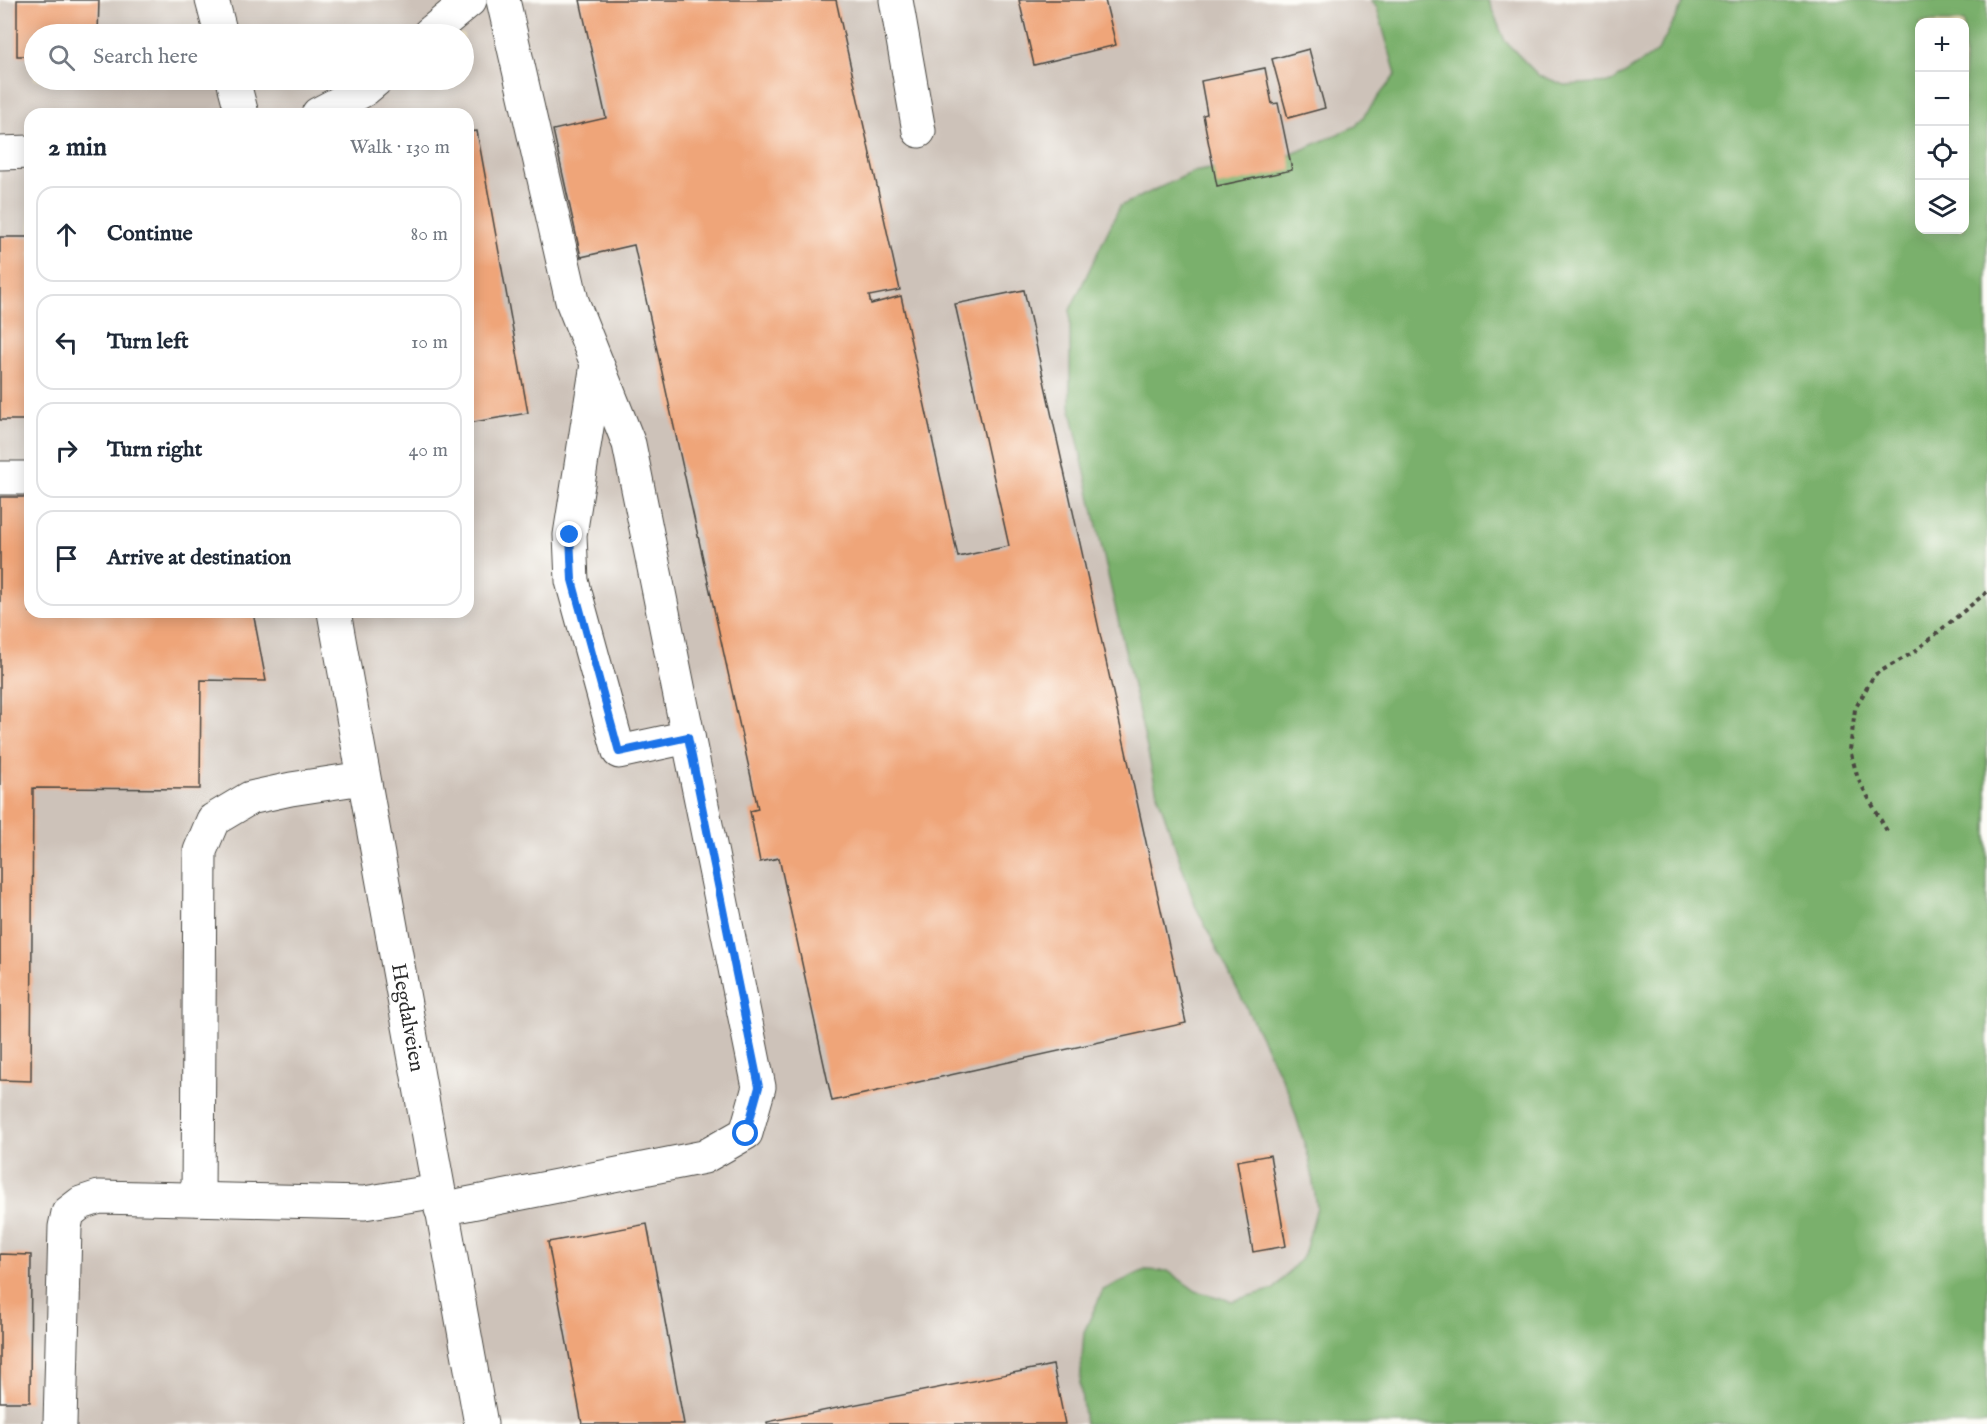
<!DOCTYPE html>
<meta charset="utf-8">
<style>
body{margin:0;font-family:"IM FELL English",serif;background:#f6f6f7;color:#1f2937}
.controls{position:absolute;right:18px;top:18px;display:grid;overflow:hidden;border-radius:12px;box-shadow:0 3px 15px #0003}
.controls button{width:54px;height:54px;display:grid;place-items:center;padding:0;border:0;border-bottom:2px solid #e0e1e3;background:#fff;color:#1f2937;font:30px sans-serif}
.stop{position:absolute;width:18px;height:18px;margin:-14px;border:4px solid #1a73e8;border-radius:50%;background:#fff}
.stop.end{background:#1a73e8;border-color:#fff;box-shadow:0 2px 6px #0008}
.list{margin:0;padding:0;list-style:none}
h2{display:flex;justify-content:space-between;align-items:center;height:78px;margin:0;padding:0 24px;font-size:26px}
h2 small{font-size:20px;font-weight:400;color:#747a83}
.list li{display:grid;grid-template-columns:39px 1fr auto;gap:18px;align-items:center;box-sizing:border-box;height:96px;margin:0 12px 12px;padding:0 12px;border:2px solid #e0e1e3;border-radius:18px}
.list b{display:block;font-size:22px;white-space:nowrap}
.list em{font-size:20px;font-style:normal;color:#747a83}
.icon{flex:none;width:33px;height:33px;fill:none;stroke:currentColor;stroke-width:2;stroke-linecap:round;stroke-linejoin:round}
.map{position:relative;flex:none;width:1987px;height:1424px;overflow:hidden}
.search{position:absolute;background:#fff;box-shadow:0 3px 15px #0003;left:24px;top:24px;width:450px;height:66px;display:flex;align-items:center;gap:15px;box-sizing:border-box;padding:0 21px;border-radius:33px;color:#747a83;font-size:22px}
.panel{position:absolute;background:#fff;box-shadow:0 3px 15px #0003;left:24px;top:108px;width:450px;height:510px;border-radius:18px}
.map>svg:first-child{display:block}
.industrial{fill:#cdc2b9;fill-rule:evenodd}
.forest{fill:#7ab06c;stroke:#526e4c;stroke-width:1.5;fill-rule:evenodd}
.building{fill:#efa579}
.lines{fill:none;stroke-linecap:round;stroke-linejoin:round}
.minor-casing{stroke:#484641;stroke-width:35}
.path{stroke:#484641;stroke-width:4;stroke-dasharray:4.5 4.5;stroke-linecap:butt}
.minor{stroke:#fff;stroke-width:33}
.route{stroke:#1a73e8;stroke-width:8}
.labels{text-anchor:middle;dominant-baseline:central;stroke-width:5;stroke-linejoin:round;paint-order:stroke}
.street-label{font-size:21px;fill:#2b2b2b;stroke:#fdfcf7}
</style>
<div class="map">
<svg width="1987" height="1424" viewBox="0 0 1987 1424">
<rect width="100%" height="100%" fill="#fdfcf7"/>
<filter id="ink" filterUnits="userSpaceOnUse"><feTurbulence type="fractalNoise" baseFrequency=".0167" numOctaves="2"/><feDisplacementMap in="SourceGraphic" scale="12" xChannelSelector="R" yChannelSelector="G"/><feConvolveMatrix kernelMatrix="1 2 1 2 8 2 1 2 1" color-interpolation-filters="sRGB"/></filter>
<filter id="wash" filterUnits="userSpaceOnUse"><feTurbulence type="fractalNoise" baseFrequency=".008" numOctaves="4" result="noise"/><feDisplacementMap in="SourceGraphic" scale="24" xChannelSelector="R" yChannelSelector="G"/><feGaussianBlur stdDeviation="1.35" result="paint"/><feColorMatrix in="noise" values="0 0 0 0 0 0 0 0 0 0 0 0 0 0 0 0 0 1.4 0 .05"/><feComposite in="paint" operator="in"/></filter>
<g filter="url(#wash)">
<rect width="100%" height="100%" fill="#eddfbc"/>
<g class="industrial">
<path d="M0 0H1371L1376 8 1396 74 1356 126 1290 155 1193 172 1070 310V406L1157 793 1195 905 1289 1093 1309 1159 1317 1207 1304 1255 1274 1288 1232 1301 1196 1291 1168 1271 1080 1384 1085 1424H0ZM34 34H464V80H34ZM30 114H468V612H30Z"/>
<path d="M1488 0H1685L1658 51 1612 82 1565 85 1538 75 1505 41Z"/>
</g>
<path class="forest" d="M1371 0H1488L1505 41 1538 75 1565 85 1612 82 1658 51 1685 0H1987V1424H1085L1080 1384 1084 1332 1103 1290 1145 1270 1168 1271 1196 1291 1232 1301 1274 1289 1304 1255 1317 1207 1309 1159 1289 1093 1195 905 1157 793 1070 406V310L1120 206 1193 172 1290 155 1356 126 1396 74 1377 8ZM1920 22H1964V230H1920Z"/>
<g id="blocks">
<g class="building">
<path d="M17 0H99L98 34H34V56H17Z"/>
<path d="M580 0H836L900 290 869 296 871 304 901 296 958 557 1009 546 955 304 1024 290 1186 1023 832 1101 779 858 760 862 750 811 758 809 634 245 581 257 553 130 606 118Z"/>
<path d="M1019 0H1105L1116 45 1034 65Z"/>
<path d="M1309 49 1325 108 1288 118 1272 59Z"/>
<path d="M1265 68 1272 104 1278 103 1292 170 1217 186 1203 115 1207 114 1201 81Z"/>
<path d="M477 131 528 413 468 423V132Z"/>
<rect x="0" y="237" width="30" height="183"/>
<path d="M0 497H30V612H253L266 681 201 680 200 789 33 788 31 1081 0 1080Z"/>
<path d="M1270 1155 1286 1246 1253 1252 1237 1161Z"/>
<path d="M647 1224 684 1424H582L548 1242Z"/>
<path d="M0 1254 31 1255 30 1402H0Z"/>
<path d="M1053 1365 1065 1424H767V1422Z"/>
</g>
</g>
</g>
<g filter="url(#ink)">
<use href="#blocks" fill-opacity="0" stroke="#484641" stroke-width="1.5"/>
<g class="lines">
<defs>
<g id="minor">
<path d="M212 0 221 34"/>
<path d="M896 0 919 131"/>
<path d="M429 34 470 0"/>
<path d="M233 80 242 114"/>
<path d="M318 114 364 90 376 80"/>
<path d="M0 153 30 152"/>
<path d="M597 364 570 535 572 581 619 752 688 737"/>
<path d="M0 478H30"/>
<path id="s1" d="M334 612 481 1424"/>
<path d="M198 1199 200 851 213 820 250 798 291 789 363 778"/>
<path d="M441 1209 704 1157 746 1133 759 1087 629 444 572 301 503 0"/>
<path d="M60 1424 65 1227 68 1213 81 1203 99 1197 364 1203 438 1191"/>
</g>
</defs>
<use href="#minor" class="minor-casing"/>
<path class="path" d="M1887 831 1858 779 1850 750 1855 709 1874 675 1914 652 1987 592"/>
<use href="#minor" class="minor"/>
</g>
</g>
<g class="lines" filter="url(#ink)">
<path class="route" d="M570 535 572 580 619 752 688 737 759 1087 746 1134"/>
</g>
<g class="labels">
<g class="street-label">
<text stroke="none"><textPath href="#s1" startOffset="412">Hegdalveien</textPath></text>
</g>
</g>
</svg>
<div class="controls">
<button>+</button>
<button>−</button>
<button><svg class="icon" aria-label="locate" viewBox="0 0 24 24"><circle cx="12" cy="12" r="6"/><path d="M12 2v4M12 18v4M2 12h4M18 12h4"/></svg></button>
<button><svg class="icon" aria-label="layers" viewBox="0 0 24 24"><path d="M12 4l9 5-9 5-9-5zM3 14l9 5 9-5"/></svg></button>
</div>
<div class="stop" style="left:746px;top:1134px"></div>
<div class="stop end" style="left:570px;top:535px"></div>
<div class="search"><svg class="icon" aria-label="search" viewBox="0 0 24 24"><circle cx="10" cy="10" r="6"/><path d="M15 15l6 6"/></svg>Search here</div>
<section class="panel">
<h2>2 min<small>Walk · 130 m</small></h2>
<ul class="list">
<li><svg class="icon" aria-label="ahead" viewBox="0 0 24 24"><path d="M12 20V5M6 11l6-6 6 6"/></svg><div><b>Continue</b></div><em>80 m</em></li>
<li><svg class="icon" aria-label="left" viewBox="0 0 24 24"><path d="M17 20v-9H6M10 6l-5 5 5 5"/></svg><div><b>Turn left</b></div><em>10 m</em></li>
<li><svg class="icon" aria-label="right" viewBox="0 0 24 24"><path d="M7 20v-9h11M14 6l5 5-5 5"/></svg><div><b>Turn right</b></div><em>40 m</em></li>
<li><svg class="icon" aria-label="arrive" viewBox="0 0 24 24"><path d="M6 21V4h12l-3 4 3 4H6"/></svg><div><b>Arrive at destination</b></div></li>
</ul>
</section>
</div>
